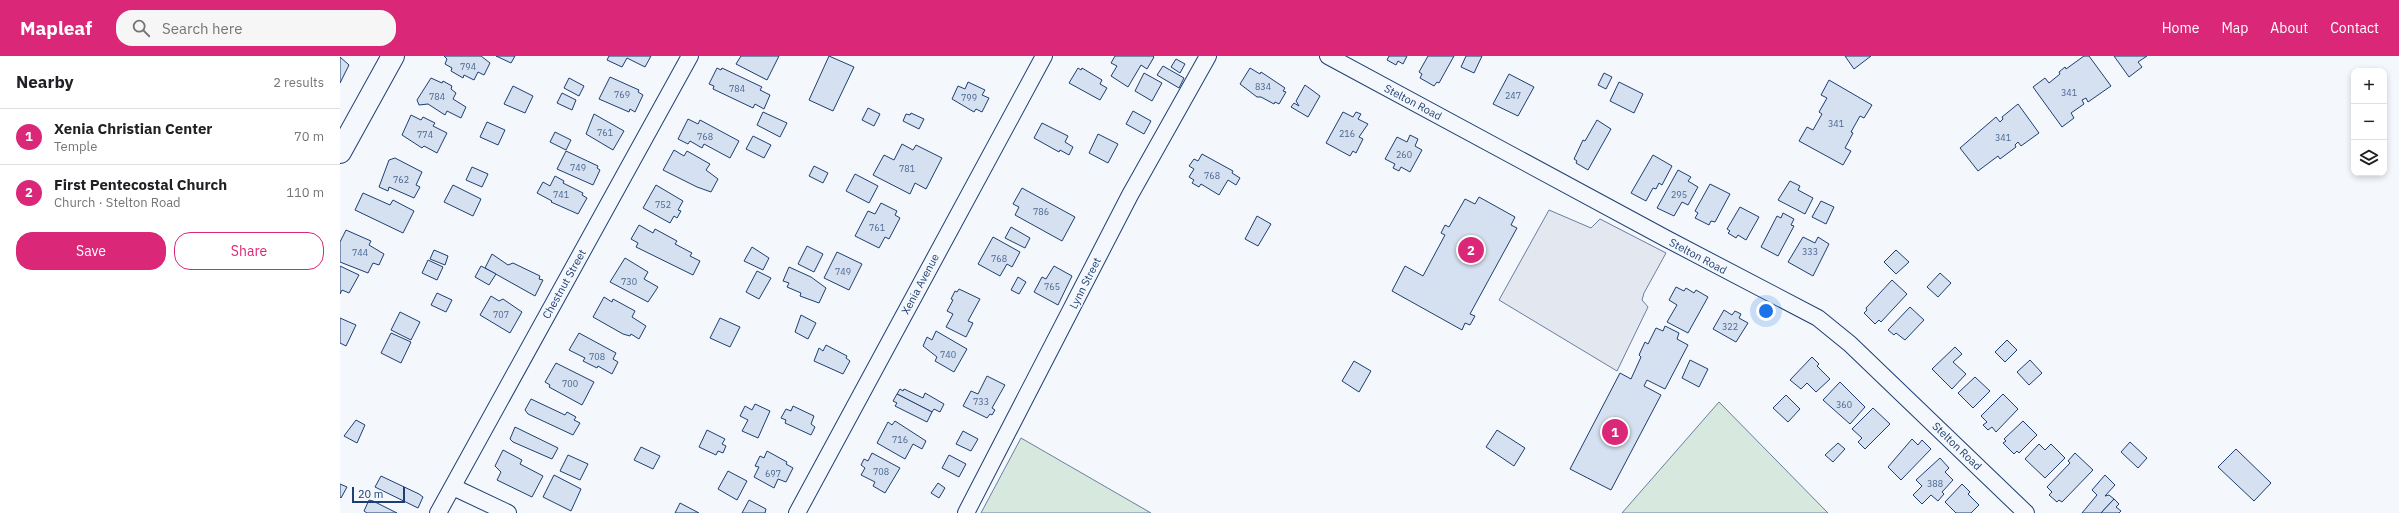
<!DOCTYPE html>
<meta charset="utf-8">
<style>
body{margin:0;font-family:"IBM Plex Sans",sans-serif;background:#f6f6f6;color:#202124}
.controls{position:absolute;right:12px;top:12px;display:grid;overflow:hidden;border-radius:8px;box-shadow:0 2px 6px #0003}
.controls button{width:36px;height:36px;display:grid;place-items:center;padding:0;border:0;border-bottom:1px solid #e0e0e0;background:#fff;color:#202124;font:20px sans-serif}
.scale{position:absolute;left:12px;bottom:10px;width:53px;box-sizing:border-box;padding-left:4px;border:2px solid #1d3f73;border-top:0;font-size:11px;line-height:14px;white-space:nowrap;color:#1d3f73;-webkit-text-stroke:3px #f4f7fb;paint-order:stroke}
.you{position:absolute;left:1426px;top:255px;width:14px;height:14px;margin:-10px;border:3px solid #fff;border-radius:50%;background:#1a73e8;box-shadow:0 0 0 6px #1a73e833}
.badge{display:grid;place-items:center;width:26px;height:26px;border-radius:50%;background:#db2777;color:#fff;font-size:13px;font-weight:700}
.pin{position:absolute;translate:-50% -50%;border:2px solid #fff;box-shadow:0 1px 4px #0006}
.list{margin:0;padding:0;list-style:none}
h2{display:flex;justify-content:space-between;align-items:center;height:52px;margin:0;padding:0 16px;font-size:17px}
h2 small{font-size:13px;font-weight:400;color:#757577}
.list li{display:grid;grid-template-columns:26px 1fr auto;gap:12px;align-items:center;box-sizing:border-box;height:56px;padding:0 16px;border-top:1px solid #e0e0e0}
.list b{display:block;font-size:15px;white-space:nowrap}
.list p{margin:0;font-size:13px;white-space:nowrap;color:#757577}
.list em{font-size:13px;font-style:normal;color:#757577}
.actions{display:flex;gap:8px;padding:12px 16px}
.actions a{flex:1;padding:9px 0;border:1px solid #db2777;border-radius:16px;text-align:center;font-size:14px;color:#db2777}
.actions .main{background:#db2777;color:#fff}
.icon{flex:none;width:22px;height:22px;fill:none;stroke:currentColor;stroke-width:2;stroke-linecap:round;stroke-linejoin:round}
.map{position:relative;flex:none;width:2059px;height:457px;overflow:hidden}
header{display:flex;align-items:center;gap:24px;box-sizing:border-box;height:56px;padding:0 20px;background:#db2777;color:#fff}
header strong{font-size:19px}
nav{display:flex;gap:22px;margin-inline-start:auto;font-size:14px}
.search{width:280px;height:36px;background:#f6f6f6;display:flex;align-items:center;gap:10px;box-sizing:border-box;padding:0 14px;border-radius:16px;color:#757577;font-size:15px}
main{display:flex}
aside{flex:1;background:#fff}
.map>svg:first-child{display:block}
.green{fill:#d7e8df;stroke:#687fa3}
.parking{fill:#e3e8f0;stroke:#687fa3}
.building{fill:#d5e0f0;stroke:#1d3f73}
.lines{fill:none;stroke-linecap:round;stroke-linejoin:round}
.street-casing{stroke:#1d3f73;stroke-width:18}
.secondary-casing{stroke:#1d3f73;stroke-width:24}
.street{stroke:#f4f7fb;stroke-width:16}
.secondary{stroke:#f4f7fb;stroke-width:22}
.labels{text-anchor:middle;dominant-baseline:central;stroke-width:3;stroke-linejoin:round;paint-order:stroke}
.number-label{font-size:9px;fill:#4b6792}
.street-label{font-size:11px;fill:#1d3f73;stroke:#f4f7fb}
</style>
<header>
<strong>Mapleaf</strong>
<div class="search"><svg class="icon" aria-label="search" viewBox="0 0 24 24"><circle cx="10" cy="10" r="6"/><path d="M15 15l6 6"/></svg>Search here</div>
<nav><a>Home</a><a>Map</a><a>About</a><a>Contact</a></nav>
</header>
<main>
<aside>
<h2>Nearby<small>2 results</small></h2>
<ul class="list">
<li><span class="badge">1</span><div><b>Xenia Christian Center</b><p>Temple</p></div><em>70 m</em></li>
<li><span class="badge">2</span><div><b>First Pentecostal Church</b><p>Church · Stelton Road</p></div><em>110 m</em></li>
</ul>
<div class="actions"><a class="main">Save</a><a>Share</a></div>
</aside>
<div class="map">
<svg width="2059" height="457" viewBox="0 0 2059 457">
<rect width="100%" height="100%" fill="#f4f7fb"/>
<g class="green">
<path d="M1379 346 1488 457H1282Z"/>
<path d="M681 382 811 457H641Z"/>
</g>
<path class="parking" d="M1209 154 1251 172 1260 163 1326 197 1304 237 1302 244 1308 251 1277 315 1159 244Z"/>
<g class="building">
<path d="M104 0H141L150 7 144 19 138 16 134 24 124 19 123 22 111 15 112 12 105 8 107 3Z"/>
<path d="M156 0H175L171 7Z"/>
<path d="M269 0H311L305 11 287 2 282 11 267 4Z"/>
<path d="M401 0H439L427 24 396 8Z"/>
<path d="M489 0 514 11 493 55 469 44Z"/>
<path d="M775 0H813L814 1 807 13 801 9 788 31 771 20 777 10 771 7Z"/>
<path d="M1049 0H1067L1063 8 1058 5 1056 9 1047 4Z"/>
<path d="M1088 0H1114L1099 27 1097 26 1094 30 1080 22 1082 18 1079 16Z"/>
<path d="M1126 0H1142L1134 17 1121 11Z"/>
<path d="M1505 0H1531L1514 13Z"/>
<path d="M1744 0H1749L1771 30 1748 46 1746 42 1742 44 1744 48 1731 57 1734 62 1722 71 1693 31 1705 22 1709 27 1720 18 1719 16 1725 11 1726 13Z"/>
<path d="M1774 0H1807L1798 6 1802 11 1789 21Z"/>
<path d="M0 1 9 9 0 27Z"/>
<path d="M836 3 845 8 840 17 831 11Z"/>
<path d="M823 10 844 22 839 32 817 19Z"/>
<path d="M377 12 381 14 382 12 422 31 420 34 430 39 424 53 415 48 413 52 373 33 374 30 369 28Z"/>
<path d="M738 12 741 14 742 12 762 24 760 28 767 32 760 44 729 27Z"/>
<path d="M910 12 920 18 921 16 945 32 943 35 946 36 939 48 935 46 934 48 921 41H917L900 28Z"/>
<path d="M804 17 822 27 812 45 795 35Z"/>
<path d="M1264 17 1272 21 1266 33 1258 29Z"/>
<path d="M1169 18 1194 31 1178 60 1153 48Z"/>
<path d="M270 21 299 34 298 36 303 39 295 56 290 53 289 56 259 43Z"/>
<path d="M91 22 102 27 103 25 112 30 111 33 116 37 113 43 126 51 121 62 107 55 105 59 88 48 79 49 77 44Z"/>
<path d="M229 22 244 30 239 40 224 32Z"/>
<path d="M1489 24 1532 49 1524 62 1520 60 1511 76 1513 77 1505 92 1511 95 1503 109 1459 85 1467 71 1473 74 1482 58 1479 56 1487 42 1481 39Z"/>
<path d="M628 26 645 34 642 39 649 42 642 56 636 53 634 56 612 43 618 30 625 33Z"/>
<path d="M1279 26 1303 38 1294 57 1270 45Z"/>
<path d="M965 29 980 40 968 61 951 51 954 47 959 50 956 45Z"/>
<path d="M173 30 193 40 185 57 164 48Z"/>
<path d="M222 37 236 44 232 54 217 47Z"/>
<path d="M1678 48 1699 77 1681 90 1678 86 1675 89 1676 91 1660 103 1658 100 1638 115 1620 92 1656 61 1660 66 1663 63 1662 61Z"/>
<path d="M528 52 540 58 534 70 522 64Z"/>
<path d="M793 55 811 65 804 78 786 68Z"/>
<path d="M423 56 447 67 440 81 417 69Z"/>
<path d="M1003 56 1013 61 1016 56 1021 58 1018 63 1028 68 1019 81 1023 83 1016 97 1013 95 1010 100 986 87Z"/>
<path d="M571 57 584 63 579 73 563 65 566 58 570 59Z"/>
<path d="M254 58 284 75 273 94 246 78Z"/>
<path d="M71 59 81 64 83 61 95 67 93 70 107 77 97 97 84 90 82 92 62 79Z"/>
<path d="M348 63 358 68 360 64 399 85 390 102 364 88 362 92 350 85 348 88 338 83Z"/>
<path d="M1257 64 1271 73 1248 114 1236 107 1237 105 1234 103 1243 84 1245 85Z"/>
<path d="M147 66 165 74 158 89 140 81Z"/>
<path d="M702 67 728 80 725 86 733 91 729 99 720 94 719 96 694 82Z"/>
<path d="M215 76 231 84 226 94 210 86Z"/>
<path d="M758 78 778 88 768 107 749 97Z"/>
<path d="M1070 79 1078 83 1075 90 1082 94 1070 116 1061 111 1059 115 1053 112 1055 108 1045 103 1057 81 1067 86Z"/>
<path d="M413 80 431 89 424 102 406 93Z"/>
<path d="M562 88 573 94 576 89 602 102 586 133 575 127 570 138 533 119 544 99 554 104Z"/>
<path d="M334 94 344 100 347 95 370 108 366 114 378 123 371 136 357 131 323 114Z"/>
<path d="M226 95 258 110 257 112 260 114 253 129 217 113Z"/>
<path d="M862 98 893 115 892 117 900 122 896 129 888 124 879 139 861 128 859 131 852 127 854 124 849 121 854 113 849 110 854 103 858 105Z"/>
<path d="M1313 99 1332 110 1322 129 1319 127 1316 133 1313 132 1306 145 1291 137Z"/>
<path d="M55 102 82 116 76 129 80 131 74 142 49 131 48 135 39 131 49 104Z"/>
<path d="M474 110 488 117 483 127 469 120Z"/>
<path d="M132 111 148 118 142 131 126 124Z"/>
<path d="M1338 114 1351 121 1348 125 1358 131 1348 149 1342 146 1334 160 1317 152Z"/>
<path d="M515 118 538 130 529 147 506 135Z"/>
<path d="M215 120 224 125 223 127 243 137 242 139 247 142 238 158 211 146 212 145 197 137 203 126 210 130Z"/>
<path d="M1450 125 1460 130 1458 134 1473 142 1465 158 1438 144Z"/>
<path d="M1370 128 1390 138 1375 166 1371 165 1369 169 1355 162 1358 157 1355 155Z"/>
<path d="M113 129 141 143 133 160 104 146Z"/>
<path d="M316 129 343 145 338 154 341 155 337 162 334 160 330 167 303 152Z"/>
<path d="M682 132 735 161 722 185 675 159 679 151 673 148Z"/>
<path d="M23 137 50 149 53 144 74 155 63 177 15 154Z"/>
<path d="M1139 141 1175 161 1171 169 1177 172 1130 258 1135 260 1130 269 1125 267 1122 274 1052 235 1065 210 1083 220 1105 179 1101 177 1105 169 1109 171 1125 143 1135 148Z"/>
<path d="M1481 145 1494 151 1486 168 1472 161Z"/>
<path d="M541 147 557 155 555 159 560 162 549 183 545 181 539 192 515 180 528 155 535 158Z"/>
<path d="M1400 151 1419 161 1406 184 1398 179 1396 182 1388 177 1390 175 1387 173Z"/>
<path d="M1443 157 1454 163 1451 169 1454 170 1438 200 1421 191 1437 160 1441 162Z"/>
<path d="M917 160 931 168 918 190 905 183Z"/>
<path d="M299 169 313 177 315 173 337 185 335 188 352 197 350 200 360 205 353 219 296 191 298 187 291 183Z"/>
<path d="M671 171 690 182 685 192 665 182Z"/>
<path d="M6 174 31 185 29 189 44 198 39 209 33 207 28 217 0 206V186Z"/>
<path d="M653 181 680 196 672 211 667 208 660 220 638 208Z"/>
<path d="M1463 181 1475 187 1478 181 1489 188 1473 220 1448 206Z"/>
<path d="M467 190 483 198 474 216 458 208Z"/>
<path d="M412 191 429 202 423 214 404 205Z"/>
<path d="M94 194 108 200 105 209 90 203Z"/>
<path d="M1556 194 1569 206 1556 218 1544 206Z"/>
<path d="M497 196 522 208 509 234 484 222Z"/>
<path d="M152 198 168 209 173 207 200 220 199 223 203 224 195 240 145 212Z"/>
<path d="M285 202 308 216 304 223 318 231 308 246 270 226Z"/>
<path d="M88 204 103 211 97 224 82 217Z"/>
<path d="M0 210 19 219 9 237 2 234 0 238Z"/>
<path d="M141 210 156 218 149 229 135 221Z"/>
<path d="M714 210 732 220 718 249 694 236 702 221 706 223Z"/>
<path d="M449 211 471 221 486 232 479 247 460 240 461 237 447 231 449 227 443 225Z"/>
<path d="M417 215 431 222 419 243 406 236Z"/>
<path d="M1600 217 1611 227 1598 241 1587 231Z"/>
<path d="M678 221 686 226 679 238 671 234Z"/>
<path d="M1552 224 1567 238 1541 266 1539 264 1535 268 1524 257 1527 254 1526 252Z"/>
<path d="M1336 231 1344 235 1346 232 1354 237 1356 234 1368 241 1348 277 1327 266 1337 249 1329 244Z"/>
<path d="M619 233 640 243 628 265 633 267 626 281 606 271 613 258 607 255 613 244 611 243 615 235 617 236Z"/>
<path d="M97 237 112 244 106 256 91 249Z"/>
<path d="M151 240 159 245 163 243 182 256 170 277 140 259Z"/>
<path d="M264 241 272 246 273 243 295 255 292 261 306 270 299 283 291 278 290 280 283 278 253 261Z"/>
<path d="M1570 251 1584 264 1565 284 1556 277 1554 279 1548 274Z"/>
<path d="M1384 254 1392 259 1395 255 1401 258 1399 262 1408 267 1396 286 1373 273Z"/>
<path d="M60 256 80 266 71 284 51 274Z"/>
<path d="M461 259 476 267 468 283 455 276Z"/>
<path d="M0 262 16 269 6 290 0 287Z"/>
<path d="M380 262 400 271 390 291 370 282Z"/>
<path d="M1325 270 1339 277 1337 283 1348 289 1325 333 1307 324 1304 330 1321 339 1271 434 1230 413 1280 317 1291 323 1301 301 1299 299 1305 286 1308 288 1316 272 1323 275Z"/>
<path d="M596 275 627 293 614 316 595 305 597 301 583 290 587 281 592 284Z"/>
<path d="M51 277 71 286 61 307 41 297Z"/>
<path d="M239 277 276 297 273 303 278 306 272 318 258 310 257 312 243 305 245 302 229 294Z"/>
<path d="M1667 284 1677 294 1665 306 1655 296Z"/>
<path d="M486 289 507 300 506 302 510 305 503 318 474 305 479 292 483 295Z"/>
<path d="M1615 291 1622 298 1613 306 1626 318 1612 333 1592 313Z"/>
<path d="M1472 301 1479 308 1477 310 1490 323 1476 336 1467 327 1461 333 1450 324Z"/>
<path d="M1350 304 1368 313 1359 331 1342 322Z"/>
<path d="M1690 304 1702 317 1689 329 1677 316Z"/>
<path d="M1014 305 1031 315 1019 336 1002 325Z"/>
<path d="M216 307 254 326 242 349 209 331 210 329 205 326Z"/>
<path d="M647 320 665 329 652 352 655 354 652 359 650 358 647 362 623 350 631 335 638 338Z"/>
<path d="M1635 321 1650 335 1633 352 1618 337Z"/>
<path d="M1500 326 1525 351 1510 368 1483 344Z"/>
<path d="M560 333 563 335 564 333 583 342 585 337 604 348 600 356 594 353 592 356 557 338Z"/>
<path d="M557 338 592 356 587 366 555 350 557 347 553 345Z"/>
<path d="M1663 338 1678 353 1656 376 1652 371 1648 374 1643 369 1647 366 1641 360Z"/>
<path d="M1446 339 1460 353 1448 366 1433 352Z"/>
<path d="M191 343 225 359 227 356 236 361 234 364 240 367 233 379 188 358 185 354Z"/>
<path d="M415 348 430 355 418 382 402 375 408 364 400 360 405 350 412 354Z"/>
<path d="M453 350 474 360 471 368 475 371 471 379 445 367 446 364 441 362 446 353 451 355Z"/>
<path d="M1533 352 1550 368 1525 393 1518 386 1522 382 1512 373Z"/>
<path d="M16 364 25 369 17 387 4 380Z"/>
<path d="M555 365 586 385 582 393 573 388 565 403 537 387 548 366 552 369Z"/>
<path d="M1683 365 1697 379 1679 397 1677 395 1674 398 1663 387 1666 385 1664 383Z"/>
<path d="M175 371 218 392 212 403 173 386 170 383Z"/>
<path d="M367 374 385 383 382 388 386 390 383 397 378 395 376 399 359 391Z"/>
<path d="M1157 374 1185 392 1174 410 1146 391Z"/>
<path d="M623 375 638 383 631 395 616 388Z"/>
<path d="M1572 383 1578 389 1582 384 1591 393 1561 424 1548 411Z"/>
<path d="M1790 386 1807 402 1798 412 1781 396Z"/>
<path d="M1498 387 1505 393 1493 406 1485 399Z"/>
<path d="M1699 388 1705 394 1711 388 1725 402 1705 422 1685 403Z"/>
<path d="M301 391 320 400 313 413 294 404Z"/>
<path d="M1896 393 1931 427 1914 445 1878 411Z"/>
<path d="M163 394 182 404 180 408 203 420 192 441 157 424 161 416 155 410Z"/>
<path d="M427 395 447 406 446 408 453 412 446 426 438 423 434 432 414 421 419 411 415 410 420 400 424 402Z"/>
<path d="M532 397 560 412 545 437 533 430 535 426 521 419 525 412 521 409 524 403 528 405Z"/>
<path d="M1735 397 1753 414 1722 446 1719 444 1717 446 1709 439 1712 436 1707 431 1730 407 1728 405Z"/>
<path d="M228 399 248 408 240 424 220 415Z"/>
<path d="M609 399 626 408 619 421 602 412Z"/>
<path d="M1600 402 1609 412 1605 416 1613 424 1602 436 1604 438 1598 445 1591 439 1582 448 1573 439 1582 430 1576 424Z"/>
<path d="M388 415 407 425 397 444 378 433Z"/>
<path d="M214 419 241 433 231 455 203 441Z"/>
<path d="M1765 419 1775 429 1765 440 1769 439 1774 443 1761 457H1742L1757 439 1752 434Z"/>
<path d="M41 420 79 438 83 441 78 452 35 431Z"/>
<path d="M598 427 605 432 599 442 591 437Z"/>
<path d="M0 428 7 431 1 442 0 441Z"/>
<path d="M1622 428 1630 436 1628 438 1639 449 1631 457H1616L1605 446Z"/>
<path d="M1774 443 1779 448 1776 451 1781 455 1779 457H1761Z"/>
<path d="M29 444 33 445 57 457H27L24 455Z"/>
<path d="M409 444 426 453 425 457H402Z"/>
<path d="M340 447 359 457H335Z"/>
</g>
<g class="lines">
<defs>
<g id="street">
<path d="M988 0 1327 183 1478 262 1510 288 1686 457"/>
<path d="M113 431 168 457"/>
<path d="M98 457 350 0"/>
<path d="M457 457 704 0"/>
<path d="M626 457 790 139 868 0"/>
</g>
<path id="secondary" d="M0 96 53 0"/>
</defs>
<use href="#street" class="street-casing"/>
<use href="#secondary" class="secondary-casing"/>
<use href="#street" class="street"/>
<use href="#secondary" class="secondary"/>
</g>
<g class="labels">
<g class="number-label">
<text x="128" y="10">794</text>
<text x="923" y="30">834</text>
<text x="397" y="32">784</text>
<text x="1729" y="36">341</text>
<text x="282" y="38">769</text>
<text x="1173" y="39">247</text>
<text x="97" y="40">784</text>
<text x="629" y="41">799</text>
<text x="1496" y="67">341</text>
<text x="265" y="76">761</text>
<text x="1007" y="77">216</text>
<text x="85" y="78">774</text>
<text x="365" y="80">768</text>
<text x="1663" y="81">341</text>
<text x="1064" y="98">260</text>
<text x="238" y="111">749</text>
<text x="567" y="112">781</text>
<text x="872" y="119">768</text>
<text x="61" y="123">762</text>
<text x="221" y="138">741</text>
<text x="1339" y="138">295</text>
<text x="323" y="148">752</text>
<text x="701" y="155">786</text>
<text x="537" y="171">761</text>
<text x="1470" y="195">333</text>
<text x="20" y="196">744</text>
<text x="659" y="202">768</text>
<text x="503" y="215">749</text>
<text x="289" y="225">730</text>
<text x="712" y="230">765</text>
<text x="161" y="258">707</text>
<text x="1390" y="270">322</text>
<text x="608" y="298">740</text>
<text x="257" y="300">708</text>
<text x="230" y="327">700</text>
<text x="641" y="345">733</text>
<text x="1504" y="348">360</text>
<text x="560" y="383">716</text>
<text x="541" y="415">708</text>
<text x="433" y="417">697</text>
<text x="1595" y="427">388</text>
</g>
<g class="street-label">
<text transform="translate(1073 46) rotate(28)">Stelton Road</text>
<text transform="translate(1358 200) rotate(28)">Stelton Road</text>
<text transform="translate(745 227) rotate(-63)">Lynn Street</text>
<text transform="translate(224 228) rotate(-61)">Chestnut Street</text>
<text transform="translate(580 228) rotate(-62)">Xenia Avenue</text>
<text transform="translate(1617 390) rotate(44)">Stelton Road</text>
</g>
</g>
</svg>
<div class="controls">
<button>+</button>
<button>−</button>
<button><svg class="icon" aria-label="layers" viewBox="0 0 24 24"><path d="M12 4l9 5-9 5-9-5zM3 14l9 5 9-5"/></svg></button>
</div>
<div class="scale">20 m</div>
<div class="you"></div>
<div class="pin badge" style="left:1275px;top:376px">1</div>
<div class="pin badge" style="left:1131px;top:194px">2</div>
</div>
</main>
